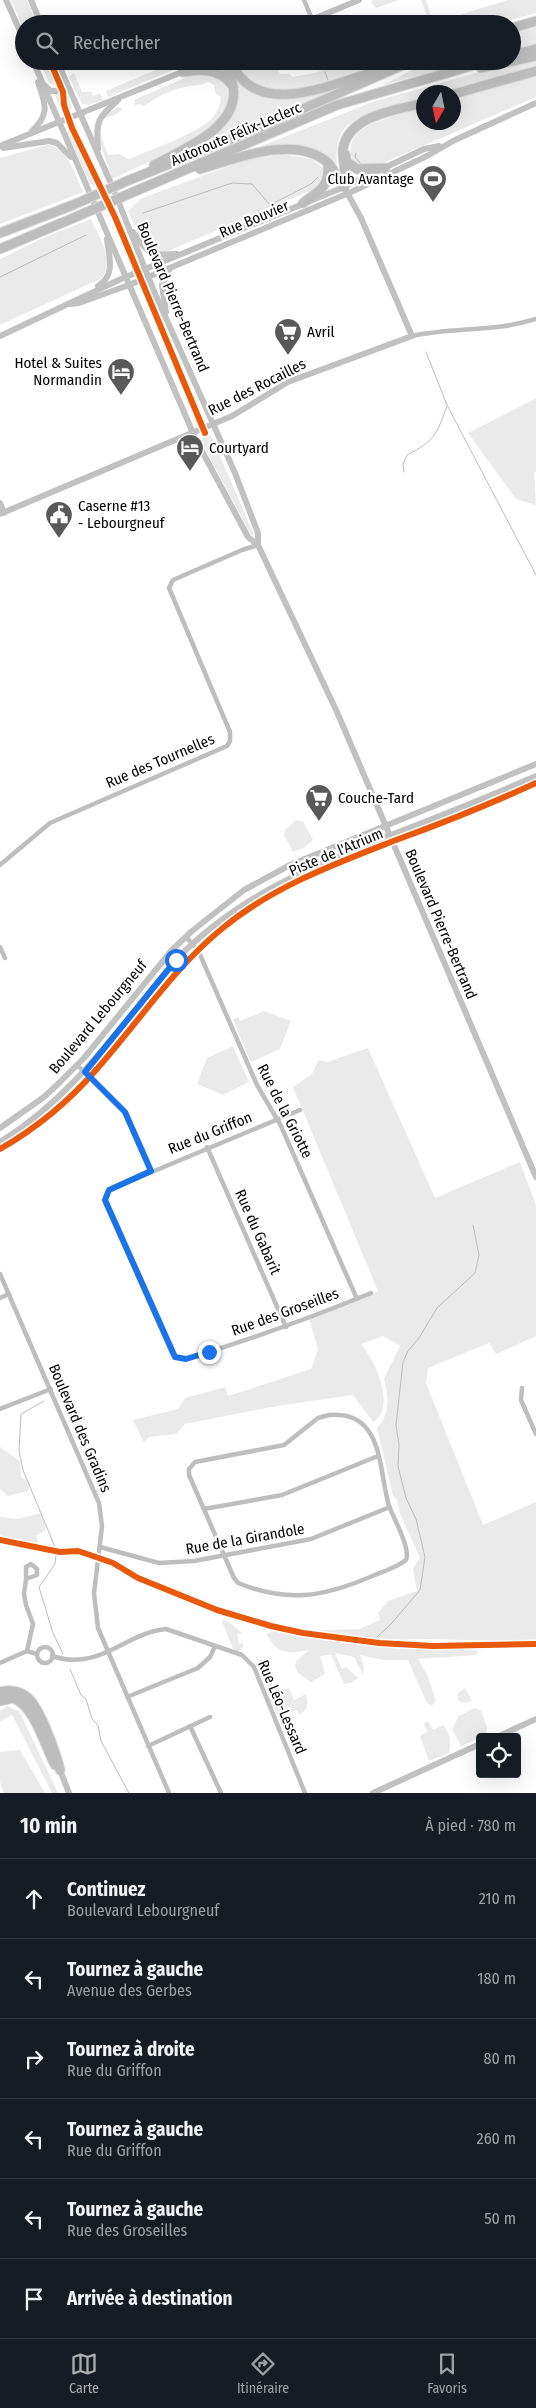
<!DOCTYPE html>
<html lang="fr">
<meta charset="utf-8">
<style>
body{margin:0;font-family:"Fira Sans Condensed",sans-serif;background:#242831;color:#f1f3f6}
.controls{position:absolute;right:15px;bottom:15px;display:grid;overflow:hidden;border-radius:5px;box-shadow:0 5px 20px #0002}
.controls button{width:45px;height:45px;display:grid;place-items:center;padding:0;border:0;border-bottom:1px solid #363941;background:#171b24;color:#f1f3f6;font:25px sans-serif}
.compass{position:absolute;left:416px;top:85px;width:45px;height:45px;border-radius:50%;background:#171b24;box-shadow:0 5px 20px #0002;rotate:189deg}
.stop{position:absolute;width:15px;height:15px;margin:-11px;border:4px solid #1a73e8;border-radius:50%;background:#fff}
.stop.end{background:#1a73e8;border-color:#fff;box-shadow:0 1px 5px #0008}
.list{margin:0;padding:0;list-style:none}
h2{display:flex;justify-content:space-between;align-items:center;height:65px;margin:0;padding:0 20px;font-size:21px}
h2 small{font-size:16px;font-weight:400;color:#9ea1a6}
.list li{display:grid;grid-template-columns:32px 1fr auto;gap:15px;align-items:center;box-sizing:border-box;height:80px;padding:0 20px;border-top:1px solid #363941}
.list b{display:block;font-size:19px;white-space:nowrap}
.list p{margin:0;font-size:16px;white-space:nowrap;color:#9ea1a6}
.list em{font-size:16px;font-style:normal;color:#9ea1a6}
.icon{flex:none;width:28px;height:28px;fill:none;stroke:currentColor;stroke-width:2;stroke-linecap:round;stroke-linejoin:round}
.map{position:relative;flex:none;width:536px;height:1793px;overflow:hidden}
.search{position:absolute;background:#171b24;box-shadow:0 5px 20px #0002;left:15px;right:15px;top:15px;height:55px;display:flex;align-items:center;gap:12px;box-sizing:border-box;padding:0 18px;border-radius:28px;color:#9ea1a6;font-size:19px}
.sheet{height:545px;background:#171b24}
nav{display:flex;justify-content:space-around;align-items:center;box-sizing:border-box;height:70px;border-top:1px solid #363941;background:#171b24;font-size:14px;color:#9ea1a6}
nav a{display:grid;justify-items:center;gap:2px}
nav .on{color:#adaeaf}
.map>svg:first-child{display:block}
.green{fill:#eaeaea}
.lines{fill:none;stroke-linecap:round;stroke-linejoin:round}
.stream{stroke:#bcbcbc;stroke-width:1}
.highway-casing{stroke:#dbdbdb;stroke-width:11}
.street{stroke:#bebebe;stroke-width:4.5}
.secondary{stroke:#c1c1c1;stroke-width:6}
.highway{stroke:#bdbdbd;stroke-width:9}
.highway-bridge-casing{stroke:#dbdbdb;stroke-width:11;stroke-linecap:butt}
.highway-bridge{stroke:#bdbdbd;stroke-width:9}
.cycleway-casing{stroke:#fff;stroke-width:9}
.cycleway{stroke:#e8590c;stroke-width:6}
.route{stroke:#1a73e8;stroke-width:6}
.labels{text-anchor:middle;dominant-baseline:central;stroke-width:4.5;stroke-linejoin:round;paint-order:stroke}
.street-label{font-size:15px;fill:#000;stroke:#fff}
.poi-label{font-size:15px;fill:#000;stroke:#fff;text-anchor:start}
</style>
<div class="map">
<svg width="536" height="1793" viewBox="0 0 536 1793">
<rect width="100%" height="100%" fill="#fff"/>
<g class="green">
<path d="M11 0H27L37 24H24V30Z"/>
<path d="M373 0H399L376 8 371 2Z"/>
<path d="M421 0H426L433 23 508 0H536V13L498 24H430Z"/>
<path d="M536 27V46L512 52V33Z"/>
<path d="M536 60V67L444 92H424L423 98C402 105 365 111 347 126 335 136 336 156 337 170 320 137 279 147 249 151L375 101 498 67Z"/>
<path d="M40 61H53L60 78 58 86 49 83Z"/>
<path d="M177 61H184L185 65 108 97 106 91Z"/>
<path d="M234 61H273L280 74H290L292 77 315 73 346 61H389L313 87 288 92 251 85Z"/>
<path d="M429 61H472L383 85Z"/>
<path d="M215 65C222 70 224 77 226 85 230 95 231 104 225 114 211 137 139 166 112 179L98 136 101 117 118 107 123 109 115 115 105 118C96 130 104 143 108 155L119 154 129 159C149 150 202 132 214 116 218 110 220 104 221 97L216 95 214 85 209 82C197 87 195 84 185 87 170 90 157 97 144 106L139 104 135 106 134 100Z"/>
<path d="M232 71 249 90 267 96 354 82 200 147 225 126 239 100Z"/>
<path d="M74 73 82 92H91L93 96 100 93 103 100 88 105 82 104 69 77Z"/>
<path d="M536 76V97L374 167 364 169C354 162 348 158 351 145 356 121 403 115 423 108L424 122H454V99Z"/>
<path d="M65 88 72 108 67 112 61 110 54 93 62 92Z"/>
<path d="M71 125 78 130 102 184 93 187 86 175 68 134V128Z"/>
<path d="M47 145C68 147 75 175 83 192L0 224V158Z"/>
<path d="M283 154 311 159 323 168 324 178 319 187 161 254C142 247 136 229 128 211L140 199 248 159Z"/>
<path d="M91 219C99 237 117 263 100 279L0 325V259L45 237Z"/>
<path d="M536 398V472H534L536 505 516 499 468 433Z"/>
<path d="M211 435 254 535H251L200 439Z"/>
<path d="M296 820 303 821 313 840 305 847 293 852 284 835 286 829Z"/>
<path d="M264 1011 291 1021 280 1049 251 1062 233 1020 238 1017 240 1021Z"/>
<path d="M233 1046 249 1082 223 1095 197 1084 207 1058Z"/>
<path d="M368 1048 435 1198 520 1162 536 1205V1336L496 1354 489 1343 428 1368 426 1383 483 1525 536 1502V1642L428 1639 382 1640 312 1635 299 1631 359 1629 380 1620 378 1613 388 1601 417 1591 413 1568 420 1558 400 1514 397 1500 393 1496 377 1428C390 1415 389 1396 384 1379L400 1346 383 1336 361 1344C375 1360 397 1408 373 1422L353 1395 277 1406 185 1424 176 1434 149 1437 144 1443 133 1420 178 1409 185 1398 225 1387 228 1396 311 1369 318 1349 309 1319 378 1291 293 1087 312 1074 318 1060 327 1062Z"/>
<path d="M0 1447 20 1461 21 1477 30 1483 28 1491 8 1496 0 1489Z"/>
<path d="M42 1513 46 1530 36 1536 39 1545 0 1539V1517L17 1519Z"/>
<path d="M221 1620 229 1622 242 1633 237 1634 239 1643 243 1644V1648L235 1653Z"/>
<path d="M273 1631C313 1639 353 1645 394 1647 422 1649 451 1644 478 1651L476 1655 418 1659 428 1676 436 1702 431 1706 426 1701 408 1660H383L360 1655 364 1667 363 1675 354 1657 335 1653 342 1669 346 1667 358 1678 351 1683 344 1684 331 1655 320 1656 325 1674 311 1682 298 1673 295 1667 296 1661 309 1650C299 1652 285 1655 276 1647 271 1644 270 1638 266 1634Z"/>
<path d="M289 1688 294 1700 306 1694C308 1705 309 1709 299 1715L297 1710 279 1717 268 1697Z"/>
<path d="M465 1688 472 1701 464 1703 459 1701 457 1694Z"/>
<path d="M7 1706 19 1711 58 1793H52L12 1715 0 1722V1711Z"/>
<path d="M474 1708 481 1710 487 1728 486 1735 461 1746 452 1729 459 1716Z"/>
<path d="M428 1721 433 1730 443 1725C451 1734 451 1742 449 1753L429 1761 420 1736 427 1731 424 1724Z"/>
<path d="M20 1750 45 1793H4L0 1782V1752Z"/>
</g>
<g class="lines">
<g class="stream">
<path d="M325 72 328 80"/>
<path d="M356 153 355 157 362 165"/>
<path d="M143 213 232 183 252 184 270 205 311 184 318 177"/>
<path d="M0 277 86 235"/>
<path d="M426 352 447 405 536 575"/>
<path d="M404 472 403 464 407 455C435 440 436 436 447 406"/>
<path d="M44 1401 21 1414 19 1451 23 1470 55 1547"/>
<path d="M56 1554 55 1564 39 1587 53 1633 63 1654"/>
<path d="M377 1637 391 1624 420 1590 425 1557 416 1519 406 1498 398 1466 399 1445 396 1425 403 1362 408 1351 419 1338 437 1308 475 1273 479 1255 473 1225"/>
<path d="M70 1669 81 1695 86 1699 92 1719 98 1725 101 1741 129 1793"/>
</g>
<defs>
<g id="highway">
<path d="M512 28 536 21"/>
<path d="M512 55 536 49"/>
<path d="M231 61C255 123 338 82 382 69"/>
<path d="M481 68 536 56"/>
<path d="M183 72C199 69 220 69 231 84"/>
<path d="M454 94 536 71"/>
<path d="M345 154 347 162 357 169 385 168"/>
<path d="M154 165C182 150 241 127 233 86 232 78 227 69 223 61"/>
<path d="M200 169C235 159 294 134 327 162 334 168 337 180 344 187"/>
<path d="M127 181 273 122 412 61"/>
<path d="M344 187C348 175 342 162 343 149 348 115 397 110 424 103"/>
<path d="M138 190 337 105 488 61"/>
<path d="M303 203C320 190 329 188 328 165"/>
<path d="M0 233 73 205"/>
<path d="M0 249 78 216"/>
<path d="M0 1692C10 1689 21 1691 29 1699 41 1711 56 1753 60 1770"/>
<path d="M0 1701 13 1698C34 1705 45 1746 55 1765"/>
</g>
</defs>
<use href="#highway" class="highway-casing"/>
<g class="street">
<path d="M304 0 312 19"/>
<path d="M412 336C453 327 495 332 536 319"/>
<path d="M0 865 50 823 227 746 230 741V732L169 588 173 580 242 550 258 545"/>
<path d="M186 937 198 950 257 1085 281 1126 357 1299"/>
<path d="M0 947 5 958"/>
<path d="M77 1065 125 1112 151 1171"/>
<path d="M300 1110 109 1190 106 1195V1204L173 1355 178 1358 186 1359C249 1340 310 1318 371 1293"/>
<path d="M207 1147 286 1327"/>
<path d="M0 1274 99 1503 102 1526 94 1593 98 1628 169 1793"/>
<path d="M0 1298 9 1294"/>
<path d="M522 1388 521 1400 536 1434"/>
<path d="M0 1409 51 1389"/>
<path d="M329 1415C344 1414 358 1417 367 1429 382 1447 382 1483 389 1506 394 1519 411 1549 406 1560 396 1568 382 1572 370 1577 323 1597 287 1603 238 1583L234 1578 189 1475V1469L195 1462 284 1445 318 1418Z"/>
<path d="M204 1509 282 1495 378 1456"/>
<path d="M100 1547 159 1563 194 1561 311 1539 390 1507"/>
<path d="M26 1579V1567L31 1564 37 1569V1575L26 1579 24 1594 26 1605 33 1624 27 1651"/>
<circle cx="45" cy="1655" r="8"/>
<path d="M52 1656C100 1672 124 1633 166 1629L242 1655 254 1667 305 1793"/>
<path d="M0 1663 27 1651 37 1654"/>
<path d="M127 1697 198 1668 210 1657 215 1646"/>
<path d="M190 1726 221 1793"/>
<path d="M148 1746 210 1717"/>
</g>
<g class="secondary">
<path d="M6 0 24 40"/>
<path d="M31 0 41 24"/>
<path d="M301 24 359 0"/>
<path d="M33 61 196 440 248 537 258 545 337 712 536 1177"/>
<path d="M57 61 113 188 153 289 235 473 258 533V545"/>
<path d="M44 85 51 91H57L62 86 63 76"/>
<path d="M32 131C51 113 45 104 38 82"/>
<path d="M0 146 209 61"/>
<path d="M3 148 49 141 57 143 71 157"/>
<path d="M98 149C95 121 98 118 118 100"/>
<path d="M133 232C149 255 150 256 177 254"/>
<path d="M98 286C116 275 109 257 107 239"/>
<path d="M70 304 79 303 129 285 349 193 427 156 455 140 536 103"/>
<path d="M166 312 162 285 170 268"/>
<path d="M0 336 121 279 344 187 424 149 439 146"/>
<path d="M0 503 4 513"/>
<path d="M0 514 232 416 288 382 412 336 361 218 344 187"/>
<path d="M0 1128 44 1097 60 1082 84 1058 172 950 192 931 244 890 290 865 536 764"/>
<path d="M0 1142C74 1097 121 1025 176 960 236 897 312 866 391 835 440 816 488 797 536 776"/>
<path d="M497 1737 536 1719"/>
<path d="M60 1770 69 1793"/>
<path d="M373 1793 480 1744"/>
</g>
<use href="#highway" class="highway"/>
<defs>
<g id="highway-bridge">
<path d="M73 205 127 181"/>
<path d="M78 216 138 190"/>
</g>
</defs>
<use href="#highway-bridge" class="highway-bridge-casing"/>
<use href="#highway-bridge" class="highway-bridge"/>
<defs>
<g id="cycleway">
<path d="M50 61 63 92 64 105 72 128 115 217 205 433"/>
<path d="M0 1149C35 1129 69 1101 96 1070 139 1022 173 968 224 927 274 886 337 863 396 840 443 823 490 804 536 783"/>
<path d="M0 1540 60 1552 78 1551 93 1556 113 1563 138 1578 217 1610 271 1626 303 1633 379 1643 433 1646 536 1644"/>
</g>
</defs>
<use href="#cycleway" class="cycleway-casing"/>
<use href="#cycleway" class="cycleway"/>
</g>
<g class="lines">
<path class="route" d="M176 960 85 1072 125 1112 151 1171 109 1190 105 1200 175 1357 186 1359 209 1352"/>
</g>
<defs>
<symbol id="stadium-pin" viewBox="-11 -11 22 30"><path d="M0 17L-7.5 6A9.5 9.5 0 1 1 7.5 6Z" fill="#595959" stroke="#fff"/><path d="M0-5a6.5 5 0 1 0 0 10a6.5 5 0 1 0 0-10ZM-3.5-1.8h7v3.6h-7Z" fill="#fff"/></symbol>
<symbol id="supermarket-pin" viewBox="-11 -11 22 30"><path d="M0 17L-7.5 6A9.5 9.5 0 1 1 7.5 6Z" fill="#595959" stroke="#fff"/><path d="M-6-5.5h2.5l.6 2H6L4.5 2H-2.5L-4.4-4H-6ZM-1.5 3.2a1.3 1.3 0 1 0 .1 0ZM3 3.2a1.3 1.3 0 1 0 .1 0Z" fill="#fff"/></symbol>
<symbol id="hotel-pin" viewBox="-11 -11 22 30"><path d="M0 17L-7.5 6A9.5 9.5 0 1 1 7.5 6Z" fill="#595959" stroke="#fff"/><path d="M-6-4.5h1.5V1H6V5H4.5V3h-9V5H-6ZM-4 0a1.8 1.8 0 1 1 3.6 0ZM.5 0V-2.5h3Q6-2.5 6 0Z" fill="#fff"/></symbol>
<symbol id="civic-pin" viewBox="-11 -11 22 30"><path d="M0 17L-7.5 6A9.5 9.5 0 1 1 7.5 6Z" fill="#595959" stroke="#fff"/><path d="M-.6-6.5H3V-4.5H.6V-3L4-1V1h2V6H-6V1h2V-1L-.6-3ZM-1.2 2.5V6h2.4V2.5Z" fill="#fff"/></symbol>
</defs>
<g fill-rule="evenodd">
<use href="#stadium-pin" x="417" y="163" width="32" height="43"/>
<use href="#supermarket-pin" x="272" y="316" width="32" height="43"/>
<use href="#hotel-pin" x="105" y="356" width="32" height="43"/>
<use href="#hotel-pin" x="174" y="432" width="32" height="43"/>
<use href="#civic-pin" x="43" y="499" width="32" height="43"/>
<use href="#supermarket-pin" x="303" y="782" width="32" height="43"/>
</g>
<g class="labels">
<g class="street-label">
<text transform="translate(236 134) rotate(-23)">Autoroute Félix-Leclerc</text>
<text transform="translate(254 219) rotate(-23)">Rue Bouvier</text>
<text transform="translate(173 297) rotate(67)">Boulevard Pierre-Bertrand</text>
<text transform="translate(257 387) rotate(-27)">Rue des Rocailles</text>
<text transform="translate(160 761) rotate(-23)">Rue des Tournelles</text>
<text transform="translate(336 852) rotate(-23)">Piste de l'Atrium</text>
<text transform="translate(441 924) rotate(67)">Boulevard Pierre-Bertrand</text>
<text transform="translate(98 1017) rotate(-50)">Boulevard Lebourgneuf</text>
<text transform="translate(285 1111) rotate(63)">Rue de la Griotte</text>
<text transform="translate(210 1133) rotate(-22)">Rue du Griffon</text>
<text transform="translate(258 1232) rotate(66)">Rue du Gabarit</text>
<text transform="translate(285 1312) rotate(-20)">Rue des Groseilles</text>
<text transform="translate(80 1428) rotate(67)">Boulevard des Gradins</text>
<text transform="translate(245 1539) rotate(-10)">Rue de la Girandole</text>
<text transform="translate(282 1707) rotate(67)">Rue Léo-Lessard</text>
</g>
<g class="poi-label">
<text x="414" y="179" text-anchor="end">Club Avantage</text>
<text x="307" y="332">Avril</text>
<text x="102" y="363" text-anchor="end">Hotel &amp; Suites<tspan x="102" dy="17">Normandin</tspan></text>
<text x="209" y="448">Courtyard</text>
<text x="78" y="506">Caserne #13<tspan x="78" dy="17">- Lebourgneuf</tspan></text>
<text x="338" y="798">Couche-Tard</text>
</g>
</g>
</svg>
<div class="controls">
<button><svg class="icon" aria-label="locate" viewBox="0 0 24 24"><circle cx="12" cy="12" r="6"/><path d="M12 2v4M12 18v4M2 12h4M18 12h4"/></svg></button>
</div>
<svg class="compass" viewBox="-18 -18 36 36"><path d="M0-13l5 13h-10z" fill="#e53935"/><path d="M0 13l5-13h-10z" fill="#9ea1a6"/></svg>
<div class="stop" style="left:176px;top:960px"></div>
<div class="stop end" style="left:209px;top:1352px"></div>
<div class="search"><svg class="icon" aria-label="search" viewBox="0 0 24 24"><circle cx="10" cy="10" r="6"/><path d="M15 15l6 6"/></svg>Rechercher</div>
</div>
<section class="sheet">
<h2>10 min<small>À pied · 780 m</small></h2>
<ul class="list">
<li><svg class="icon" aria-label="ahead" viewBox="0 0 24 24"><path d="M12 20V5M6 11l6-6 6 6"/></svg><div><b>Continuez</b><p>Boulevard Lebourgneuf</p></div><em>210 m</em></li>
<li><svg class="icon" aria-label="left" viewBox="0 0 24 24"><path d="M17 20v-9H6M10 6l-5 5 5 5"/></svg><div><b>Tournez à gauche</b><p>Avenue des Gerbes</p></div><em>180 m</em></li>
<li><svg class="icon" aria-label="right" viewBox="0 0 24 24"><path d="M7 20v-9h11M14 6l5 5-5 5"/></svg><div><b>Tournez à droite</b><p>Rue du Griffon</p></div><em>80 m</em></li>
<li><svg class="icon" aria-label="left" viewBox="0 0 24 24"><path d="M17 20v-9H6M10 6l-5 5 5 5"/></svg><div><b>Tournez à gauche</b><p>Rue du Griffon</p></div><em>260 m</em></li>
<li><svg class="icon" aria-label="left" viewBox="0 0 24 24"><path d="M17 20v-9H6M10 6l-5 5 5 5"/></svg><div><b>Tournez à gauche</b><p>Rue des Groseilles</p></div><em>50 m</em></li>
<li><svg class="icon" aria-label="arrive" viewBox="0 0 24 24"><path d="M6 21V4h12l-3 4 3 4H6"/></svg><div><b>Arrivée à destination</b></div></li>
</ul>
</section>
<nav>
<a class="on"><svg class="icon" aria-label="map" viewBox="0 0 24 24"><path d="M3 6l6-2 6 2 6-2v14l-6 2-6-2-6 2zM9 4v14M15 6v14"/></svg>Carte</a>
<a><svg class="icon" aria-label="directions" viewBox="0 0 24 24"><path d="M12 3l9 9-9 9-9-9zM9 14v-3h6M13 9l2 2-2 2"/></svg>Itinéraire</a>
<a><svg class="icon" aria-label="saved" viewBox="0 0 24 24"><path d="M7 4h10v16l-5-4-5 4z"/></svg>Favoris</a>
</nav>
